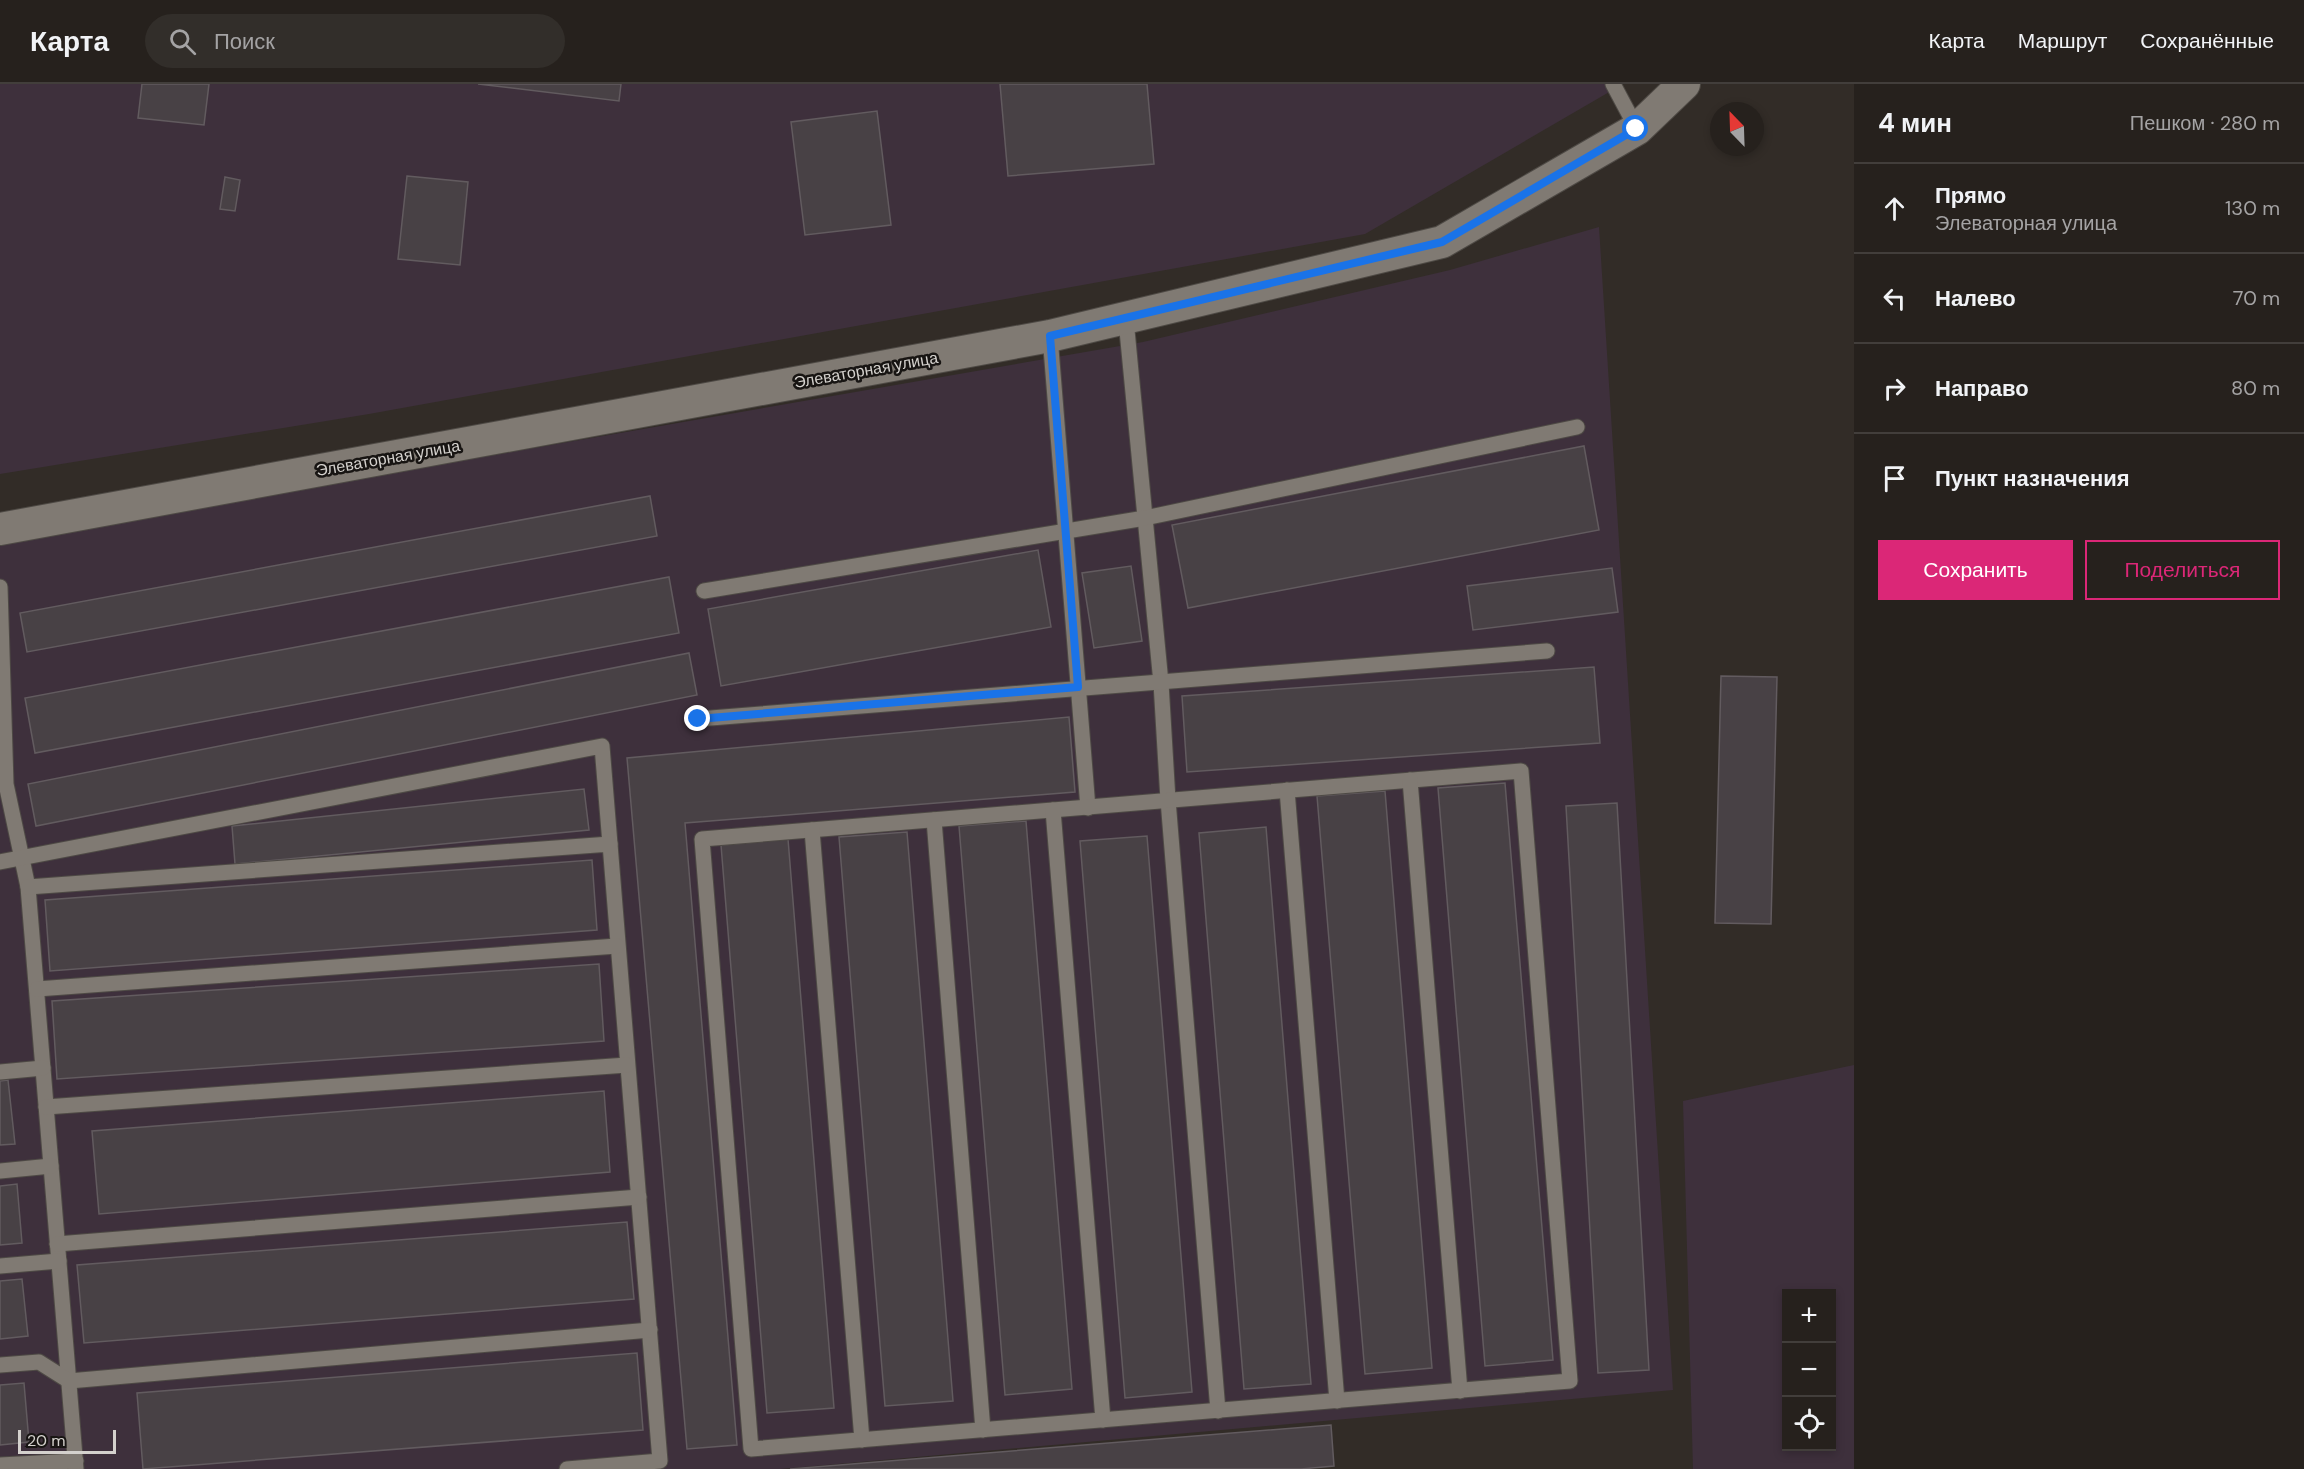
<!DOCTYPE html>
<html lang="ru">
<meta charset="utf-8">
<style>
body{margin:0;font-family:"DM Sans",sans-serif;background:#322e2a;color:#f1f3f6}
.controls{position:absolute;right:18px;bottom:18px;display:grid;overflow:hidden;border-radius:0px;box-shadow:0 3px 9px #0003}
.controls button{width:54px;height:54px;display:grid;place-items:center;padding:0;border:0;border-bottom:2px solid #423e3b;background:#26211d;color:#f1f3f6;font:30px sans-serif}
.compass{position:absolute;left:1710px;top:18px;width:54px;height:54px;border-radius:50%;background:#26211d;box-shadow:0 3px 9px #0003;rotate:337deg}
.scale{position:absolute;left:18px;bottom:15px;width:98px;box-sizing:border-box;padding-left:6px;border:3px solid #d4d1cd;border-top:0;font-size:16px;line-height:21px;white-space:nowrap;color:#d4d1cd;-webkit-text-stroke:4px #181513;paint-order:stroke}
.stop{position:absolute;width:18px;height:18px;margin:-14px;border:4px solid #1a73e8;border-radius:50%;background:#fff}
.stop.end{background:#1a73e8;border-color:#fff;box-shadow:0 2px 6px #0008}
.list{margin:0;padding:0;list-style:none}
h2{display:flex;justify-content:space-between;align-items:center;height:78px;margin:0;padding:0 24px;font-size:26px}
h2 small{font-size:20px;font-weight:400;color:#a4a3a4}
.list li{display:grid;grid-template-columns:39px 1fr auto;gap:18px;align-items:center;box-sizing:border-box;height:90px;padding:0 24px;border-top:2px solid #423e3b}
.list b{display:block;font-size:22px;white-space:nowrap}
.list p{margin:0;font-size:20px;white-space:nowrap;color:#a4a3a4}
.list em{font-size:20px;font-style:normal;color:#a4a3a4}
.actions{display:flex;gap:12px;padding:18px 24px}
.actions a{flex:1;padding:14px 0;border:2px solid #db2777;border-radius:0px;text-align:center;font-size:21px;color:#db2777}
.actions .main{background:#db2777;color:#fff}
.icon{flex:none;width:33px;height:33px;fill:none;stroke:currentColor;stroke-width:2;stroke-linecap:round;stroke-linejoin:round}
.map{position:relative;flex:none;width:1854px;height:1385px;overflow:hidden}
header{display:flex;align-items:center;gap:36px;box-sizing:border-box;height:84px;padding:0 30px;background:#26211d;border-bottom:2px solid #423e3b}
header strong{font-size:28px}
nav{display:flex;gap:33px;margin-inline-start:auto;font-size:21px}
.search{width:420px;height:54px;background:#322e2a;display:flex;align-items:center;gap:15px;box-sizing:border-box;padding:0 21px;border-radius:33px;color:#a4a3a4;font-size:22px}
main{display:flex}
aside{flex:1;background:#26211d}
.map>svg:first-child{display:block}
.industrial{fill:#3e303c;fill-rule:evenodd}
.building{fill:#484145;stroke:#625b5f;stroke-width:1.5}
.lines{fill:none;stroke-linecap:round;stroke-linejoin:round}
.service-casing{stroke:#4e4a45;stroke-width:17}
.minor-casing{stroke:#4e4a45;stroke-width:34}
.service{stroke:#807a73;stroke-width:15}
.minor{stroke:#807a73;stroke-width:32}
.route{stroke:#1a73e8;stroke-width:8}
.labels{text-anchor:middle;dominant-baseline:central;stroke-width:5;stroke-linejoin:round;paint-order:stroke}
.street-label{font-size:16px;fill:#d4d1cd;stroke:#181513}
</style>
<header>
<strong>Карта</strong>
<div class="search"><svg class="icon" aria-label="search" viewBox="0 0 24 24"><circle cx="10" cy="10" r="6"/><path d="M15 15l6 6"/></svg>Поиск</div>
<nav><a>Карта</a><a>Маршрут</a><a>Сохранённые</a></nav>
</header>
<main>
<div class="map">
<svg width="1854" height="1385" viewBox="0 0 1854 1385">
<rect width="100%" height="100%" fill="#322c27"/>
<g class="industrial">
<path d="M0 0H1623L1365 150 369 330 0 390Z"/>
<path d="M1599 143 1673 1306 781 1385H0V457L1143 258 1450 186Z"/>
<path d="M1854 981V1385H1693L1683 1017ZM1786 1210H1832V1362H1786Z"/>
</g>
<g class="building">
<path d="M142 0H209L204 41 138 34Z"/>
<path d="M478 0H621L619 17Z"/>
<path d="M1000 0H1147L1154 80 1008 92Z"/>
<path d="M877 27 891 141 805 151 791 38Z"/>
<path d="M407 92 468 98 460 181 398 175Z"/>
<path d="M225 93 240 96 235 127 220 125Z"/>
<path d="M1584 362 1599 446 1188 524 1172 441Z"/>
<path d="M650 412 657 452 27 568 20 529Z"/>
<path d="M1038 466 1051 543 721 602 708 525Z"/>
<path d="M1131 482 1142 557 1094 564 1082 489Z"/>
<path d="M1612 484 1618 528 1473 546 1467 502Z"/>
<path d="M669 493 679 549 35 669 25 614Z"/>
<path d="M689 569 697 611 36 742 28 700Z"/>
<path d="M1594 583 1600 659 1187 688 1182 612Z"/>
<path d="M1721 592 1777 593 1771 840 1715 839Z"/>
<path d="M1069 633 1075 708 685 739 737 1361 687 1365 627 674Z"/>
<path d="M1505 699 1553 1276 1485 1282 1438 704Z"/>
<path d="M584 705 589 746 235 780 232 742Z"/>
<path d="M1385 707 1432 1284 1365 1290 1317 712Z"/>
<path d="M1617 719 1649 1286 1598 1289 1566 722Z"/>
<path d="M1026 737 1072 1305 1005 1311 959 742Z"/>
<path d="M1266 743 1311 1300 1244 1305 1199 749Z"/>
<path d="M907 748 953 1317 885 1322 839 753Z"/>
<path d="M1147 752 1192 1308 1125 1314 1080 757Z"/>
<path d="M788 755 834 1324 767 1329 721 761Z"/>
<path d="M592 776 597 846 50 887 45 816Z"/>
<path d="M599 880 604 957 57 995 52 917Z"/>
<path d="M8 996 15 1060 0 1061V997Z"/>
<path d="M604 1007 610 1088 99 1130 92 1047Z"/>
<path d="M17 1100 22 1159 0 1161V1102Z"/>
<path d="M627 1138 634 1215 84 1259 77 1181Z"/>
<path d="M22 1195 28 1252 0 1255V1197Z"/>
<path d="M637 1269 643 1346 143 1385 137 1309Z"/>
<path d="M24 1299 29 1358 0 1361V1301Z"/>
<path d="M1331 1341 1334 1382 1301 1385H790Z"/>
</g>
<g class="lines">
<defs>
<g id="service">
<path d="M1613 0 1637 45"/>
<path d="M1126 236 1161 599 1168 716 1218 1327"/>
<path d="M1050 252 1088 724"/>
<path d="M0 503 6 700 28 803 76 1385"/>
<path d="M704 507 1145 434 1577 343"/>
<path d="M698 635 1547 567"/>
<path d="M1521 687 1570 1297 751 1365 702 755Z"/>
<path d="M1410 696 1460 1307"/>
<path d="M1287 706 1337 1317"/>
<path d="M1053 726 1103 1336"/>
<path d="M934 736 983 1346"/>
<path d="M812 746 862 1356"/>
<path d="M0 778 602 662 610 760"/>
<path d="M28 803 610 760 660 1377 567 1385"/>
<path d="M37 905 617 862"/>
<path d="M0 988 43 984"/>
<path d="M46 1023 627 981"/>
<path d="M0 1087 51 1082"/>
<path d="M57 1160 639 1113"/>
<path d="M0 1182 59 1177"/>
<path d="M0 1281 39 1278 69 1297 650 1246"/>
<path d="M0 1381 76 1377"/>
</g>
<path id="minor" d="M0 445 1050 252 1442 158 1637 45 1684 0"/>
</defs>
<use href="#service" class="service-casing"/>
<use href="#minor" class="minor-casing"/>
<use href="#service" class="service"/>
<use href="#minor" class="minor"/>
</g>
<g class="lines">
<path class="route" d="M698 635 1078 603 1050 252 1442 158 1636 45"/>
</g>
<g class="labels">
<g class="street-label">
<text transform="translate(866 286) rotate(-10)">Элеваторная улица</text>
<text transform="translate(388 374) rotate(-10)">Элеваторная улица</text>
</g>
</g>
</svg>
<div class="controls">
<button>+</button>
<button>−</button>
<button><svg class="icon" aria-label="locate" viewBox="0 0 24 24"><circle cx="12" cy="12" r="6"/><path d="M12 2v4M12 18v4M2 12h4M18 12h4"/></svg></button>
</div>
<svg class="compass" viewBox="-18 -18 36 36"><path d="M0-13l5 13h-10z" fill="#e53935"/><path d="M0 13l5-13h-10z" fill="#a4a3a4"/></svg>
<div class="scale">20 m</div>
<div class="stop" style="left:1636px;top:45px"></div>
<div class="stop end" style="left:698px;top:635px"></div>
</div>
<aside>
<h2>4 мин<small>Пешком · 280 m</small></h2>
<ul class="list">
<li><svg class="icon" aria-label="ahead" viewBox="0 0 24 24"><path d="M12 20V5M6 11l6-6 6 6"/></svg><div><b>Прямо</b><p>Элеваторная улица</p></div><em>130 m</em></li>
<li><svg class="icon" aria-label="left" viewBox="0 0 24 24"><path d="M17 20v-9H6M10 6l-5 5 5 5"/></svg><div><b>Налево</b></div><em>70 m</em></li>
<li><svg class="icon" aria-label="right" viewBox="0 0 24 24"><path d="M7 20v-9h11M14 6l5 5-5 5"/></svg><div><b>Направо</b></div><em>80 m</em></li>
<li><svg class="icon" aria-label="arrive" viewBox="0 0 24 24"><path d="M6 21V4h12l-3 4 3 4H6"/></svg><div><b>Пункт назначения</b></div></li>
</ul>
<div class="actions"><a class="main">Сохранить</a><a>Поделиться</a></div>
</aside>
</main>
